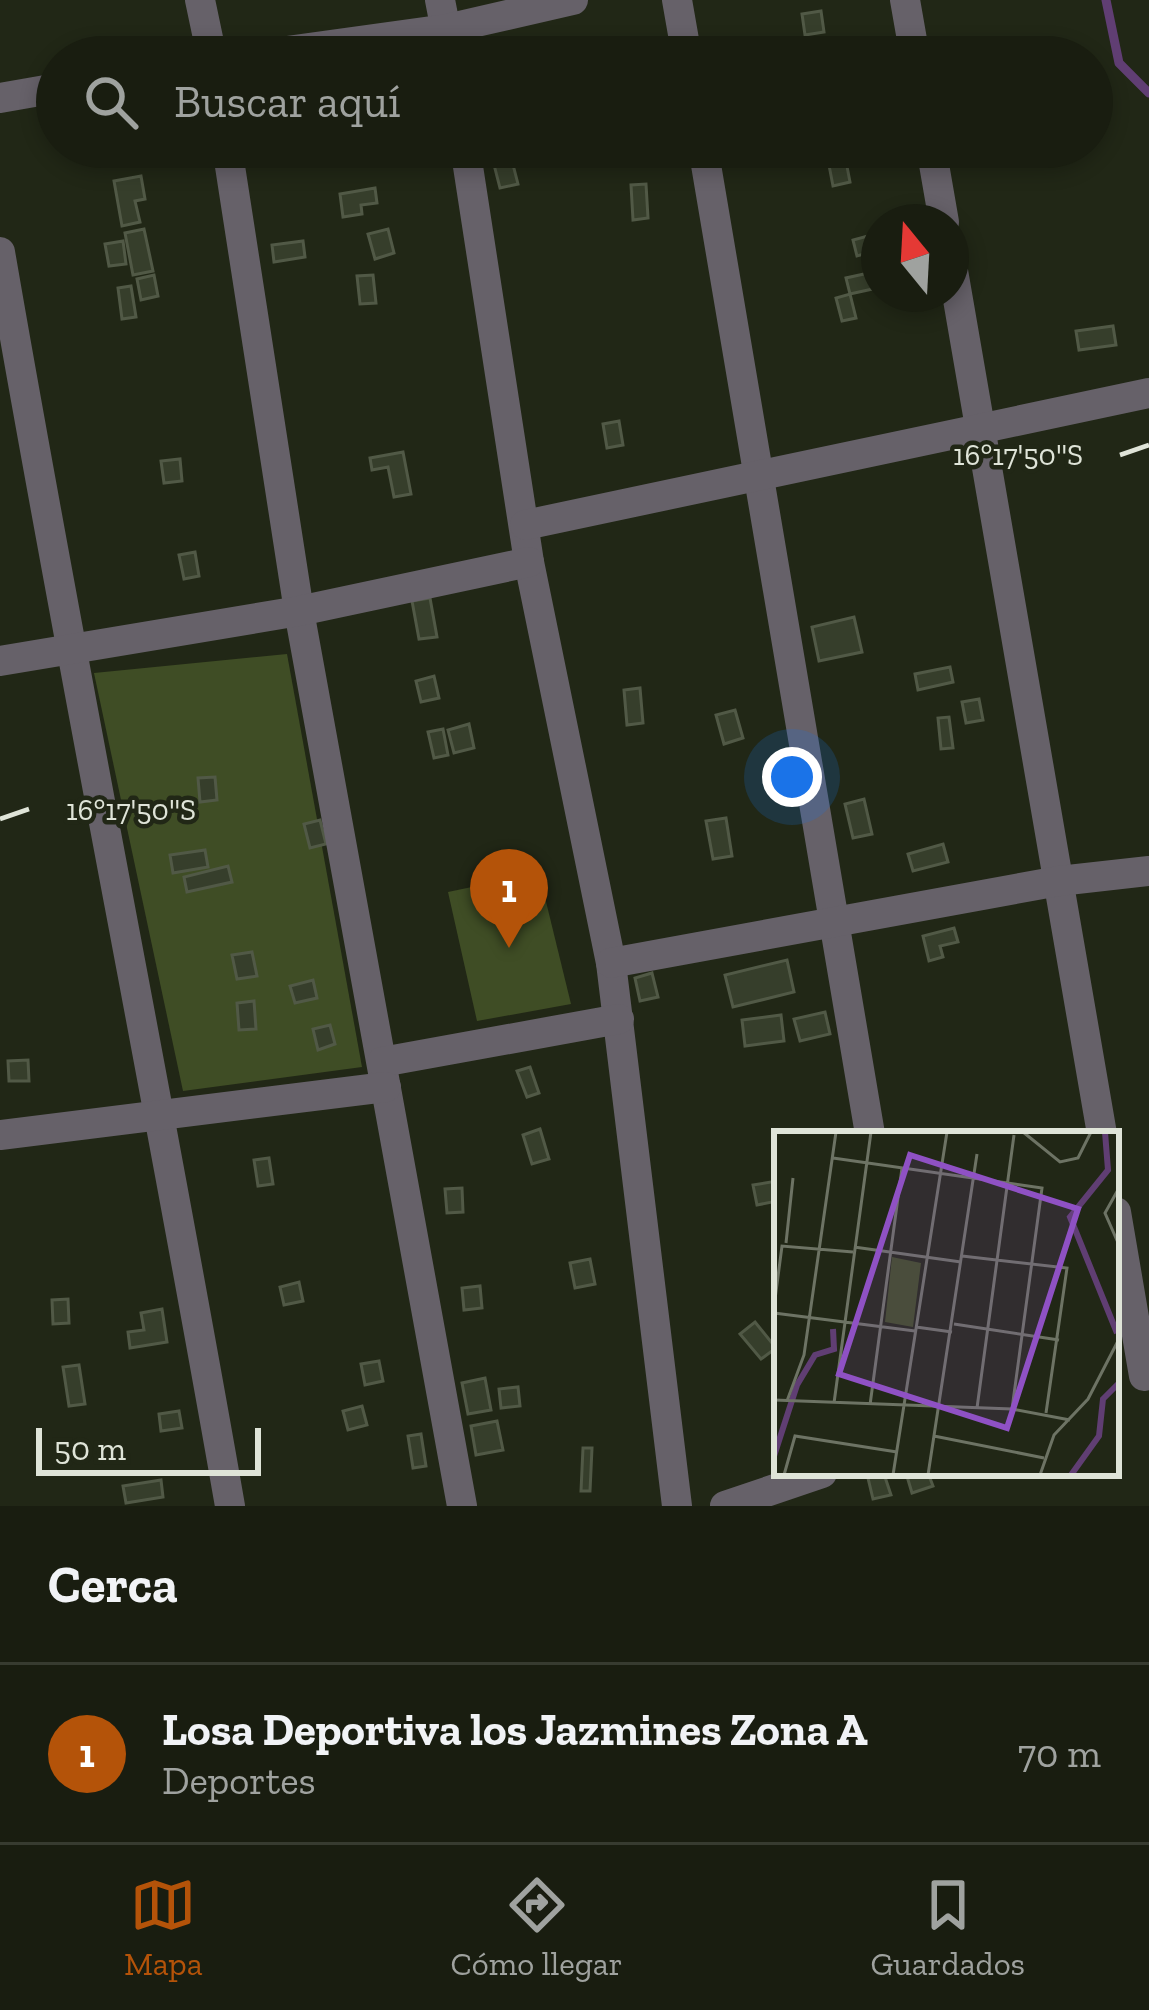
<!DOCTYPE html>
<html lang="es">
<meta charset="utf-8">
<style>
body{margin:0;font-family:"Zilla Slab",serif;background:#222619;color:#f1f3f6}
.compass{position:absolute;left:861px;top:204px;width:108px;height:108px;border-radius:50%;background:#191d10;box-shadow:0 6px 18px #0003;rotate:342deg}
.scale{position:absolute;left:36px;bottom:30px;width:225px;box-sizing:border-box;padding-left:12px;border:6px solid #dfe4d8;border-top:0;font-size:33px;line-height:42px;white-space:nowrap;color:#dfe4d8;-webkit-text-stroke:9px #212716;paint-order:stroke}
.you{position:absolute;left:792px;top:777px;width:42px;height:42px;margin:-30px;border:9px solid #fff;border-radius:50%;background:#1a73e8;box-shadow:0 0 0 18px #1a73e833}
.badge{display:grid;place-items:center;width:78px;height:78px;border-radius:50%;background:#b45309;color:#fff;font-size:39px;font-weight:700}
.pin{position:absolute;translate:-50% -99px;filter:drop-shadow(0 3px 6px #0008)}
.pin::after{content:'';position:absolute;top:63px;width:42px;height:36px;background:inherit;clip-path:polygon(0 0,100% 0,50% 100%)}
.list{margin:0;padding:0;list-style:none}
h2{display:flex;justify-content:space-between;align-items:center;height:156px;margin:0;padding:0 48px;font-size:51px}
h2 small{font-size:39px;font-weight:400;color:#9fa29f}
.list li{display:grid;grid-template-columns:78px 1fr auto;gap:36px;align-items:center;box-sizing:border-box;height:180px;padding:0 48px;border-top:3px solid #373b30}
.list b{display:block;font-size:45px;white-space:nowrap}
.list p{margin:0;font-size:39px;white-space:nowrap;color:#9fa29f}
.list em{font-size:39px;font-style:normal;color:#9fa29f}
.icon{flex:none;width:66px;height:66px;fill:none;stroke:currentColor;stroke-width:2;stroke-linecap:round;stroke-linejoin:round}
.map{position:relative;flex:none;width:1149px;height:1506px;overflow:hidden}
.search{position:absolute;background:#191d10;box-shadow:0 6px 18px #0003;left:36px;right:36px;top:36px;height:132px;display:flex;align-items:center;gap:30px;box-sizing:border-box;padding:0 42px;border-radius:66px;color:#9fa29f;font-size:45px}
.sheet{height:336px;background:#191d10}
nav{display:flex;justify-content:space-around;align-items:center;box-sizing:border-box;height:168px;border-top:3px solid #373b30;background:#191d10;font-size:33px;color:#9fa29f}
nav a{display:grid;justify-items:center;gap:6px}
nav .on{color:#b45309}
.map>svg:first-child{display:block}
.green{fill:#3f4d25}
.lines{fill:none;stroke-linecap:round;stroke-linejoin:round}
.stream{stroke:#603e73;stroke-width:9}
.building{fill:#363e2b;stroke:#515946;stroke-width:3}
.minor{stroke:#666169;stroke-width:30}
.ticks{fill:none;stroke:#dfe4d8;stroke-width:4.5}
.inset-river{fill:none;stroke:#603e73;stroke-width:6}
.inset-road{fill:none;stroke:#6d7364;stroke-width:3}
.view{fill:#8f51c4;fill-opacity:0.15;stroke:#8f51c4;stroke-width:6}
.inset-edge{fill:none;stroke:#dfe4d8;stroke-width:6}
.ticks-label{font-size:30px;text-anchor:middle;fill:#dfe4d8;stroke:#212716;stroke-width:9;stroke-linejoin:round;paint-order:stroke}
</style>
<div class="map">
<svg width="1149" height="1506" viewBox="0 0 1149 1506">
<rect width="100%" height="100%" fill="#212716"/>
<g class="green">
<path d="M287 654 362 1067 183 1091 94 673Z"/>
<path d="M539 873 571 1004 477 1021 448 892Z"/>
</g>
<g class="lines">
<path class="stream" d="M1106 0 1119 63 1149 93"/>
</g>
<g class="building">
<path d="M821 11 824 32 805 35 802 14Z"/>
<path d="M509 149 518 184 500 188 491 153Z"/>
<path d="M845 156 850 182 833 186 828 160Z"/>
<path d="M141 176 145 199 135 201 140 222 122 226 114 181Z"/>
<path d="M646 184 648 218 633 220 631 185Z"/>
<path d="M375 188 377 203 361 205 362 214 343 217 340 194Z"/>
<path d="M144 229 153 271 133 275 125 233Z"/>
<path d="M388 229 394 253 375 259 368 234Z"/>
<path d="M879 233V250L857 256 853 240Z"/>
<path d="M123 241 126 264 109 266 105 244Z"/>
<path d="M303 241 305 257 274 262 272 245Z"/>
<path d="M873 272 877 288 850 294 846 278Z"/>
<path d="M154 275 158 296 141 300 137 279Z"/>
<path d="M373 275 376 303 360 304 357 276Z"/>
<path d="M131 286 136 317 122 319 118 288Z"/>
<path d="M850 294 856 318 842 321 836 298Z"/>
<path d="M1113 326 1116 345 1079 350 1076 331Z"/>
<path d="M619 421 623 445 607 448 603 424Z"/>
<path d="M403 452 411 494 394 497 388 467 372 470 370 458Z"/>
<path d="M180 459 182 481 164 483 161 461Z"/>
<path d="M195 552 199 576 184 579 179 555Z"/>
<path d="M430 598 437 637 419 639 412 601Z"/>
<path d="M854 617 862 652 819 661 812 627Z"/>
<path d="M950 667 953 682 918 690 915 674Z"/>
<path d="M434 676 439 698 421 702 416 681Z"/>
<path d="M640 688 643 723 627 725 624 690Z"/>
<path d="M979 699 983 720 966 723 962 702Z"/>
<path d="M735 710 743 738 724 744 716 715Z"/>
<path d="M949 717 953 748 941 749 938 718Z"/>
<path d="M469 724 474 748 454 753 448 730Z"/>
<path d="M443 729 448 755 434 758 428 732Z"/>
<path d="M215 777 217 800 200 802 198 778Z"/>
<path d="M864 799 872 834 853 838 845 804Z"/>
<path d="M726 818 732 856 713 859 706 821Z"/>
<path d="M320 820 326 844 310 848 304 824Z"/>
<path d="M943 844 948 862 913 871 908 854Z"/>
<path d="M205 850 208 867 173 873 170 855Z"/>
<path d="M228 866 232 882 187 892 184 877Z"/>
<path d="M954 928 958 942 940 946 943 957 929 961 923 936Z"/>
<path d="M252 952 257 976 237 979 232 955Z"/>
<path d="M787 960 794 992 733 1007 725 975Z"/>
<path d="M652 973 658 997 640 1001 635 978Z"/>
<path d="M313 980 317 998 295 1003 290 986Z"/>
<path d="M254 1001 256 1029 239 1030 237 1003Z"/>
<path d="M825 1012 830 1034 800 1041 794 1019Z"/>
<path d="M781 1015 784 1041 745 1046 742 1020Z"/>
<path d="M330 1025 335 1044 318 1050 313 1029Z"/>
<path d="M28 1060 29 1081H9L8 1061Z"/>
<path d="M530 1067 539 1093 527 1097 517 1071Z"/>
<path d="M540 1129 549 1159 532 1164 523 1135Z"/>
<path d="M269 1158 273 1184 258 1186 254 1160Z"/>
<path d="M777 1181V1201L757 1205 753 1185Z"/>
<path d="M462 1188 463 1212 447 1213 445 1189Z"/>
<path d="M590 1259 595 1284 575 1288 570 1263Z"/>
<path d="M299 1282 303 1301 284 1305 280 1287Z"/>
<path d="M480 1286 482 1308 464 1310 462 1288Z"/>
<path d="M68 1299 69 1323 53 1324 52 1300Z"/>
<path d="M162 1309 167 1342 130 1348 128 1332 144 1330 141 1313Z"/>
<path d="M755 1322 776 1348 761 1359 740 1334Z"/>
<path d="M379 1361 383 1381 365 1385 361 1364Z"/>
<path d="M79 1365 85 1404 69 1406 63 1367Z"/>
<path d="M485 1378 491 1410 468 1414 462 1383Z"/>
<path d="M518 1387 520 1406 501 1408 499 1389Z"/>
<path d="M362 1406 367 1425 348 1430 343 1411Z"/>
<path d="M179 1411 182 1428 161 1431 159 1414Z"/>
<path d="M497 1421 503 1450 476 1455 471 1426Z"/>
<path d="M421 1434 426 1466 413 1468 408 1436Z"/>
<path d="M583 1448H592L590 1491H581Z"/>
<path d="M906 1473H928L933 1486 912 1493Z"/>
<path d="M884 1474 891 1495 873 1499 868 1478Z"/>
<path d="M161 1480 163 1497 126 1503 123 1486Z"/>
</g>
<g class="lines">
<g class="minor">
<path d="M200 0 212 57"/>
<path d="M440 0 451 57"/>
<path d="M677 0 687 57"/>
<path d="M905 0 915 57"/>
<path d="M245 57 446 29 573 0"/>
<path d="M0 98 57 88"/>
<path d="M227 147 299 611 462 1506"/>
<path d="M465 147 529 562 611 963 677 1506"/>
<path d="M703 147 870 1134"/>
<path d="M931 147 944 222"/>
<path d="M0 252C72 671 157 1087 230 1506"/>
<path d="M951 259 1102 1134"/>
<path d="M525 525 1149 393"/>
<path d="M0 661 299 611 529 562"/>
<path d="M611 963 1059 881 1149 871"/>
<path d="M382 1062 619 1019"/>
<path d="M0 1135 386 1087"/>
<path d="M1116 1212 1144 1376"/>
<path d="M725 1506 822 1473"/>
</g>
</g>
<path class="ticks" d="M1120 455 1149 445M0 819 29 809"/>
<g transform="translate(774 1131)">
<rect width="345" height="345" fill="#212716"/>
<path d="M118 126 147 132 139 196 111 191Z" fill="#3f4d25"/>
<path class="inset-river" d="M331 1 334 39 296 86 343 202M0 325 23 254 41 224 60 218 59 198M297 344 325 305 329 268 345 252"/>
<path class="inset-road" d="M249 1 286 31 304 27 317 1M59 27 268 57 238 278M345 57 331 82 345 114M12 112 19 47M80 116 187 131M188 125 293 137 272 282M0 176 8 115 79 121M0 182 141 200M180 193 285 209M142 196 178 201M0 269 238 278 296 289M13 270 30 224 62 1M60 272 97 1M96 274 128 37M203 277 240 4M160 305 270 327M10 344 21 305 123 321M119 344 173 1M154 344 203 23M266 344 280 304 314 268 345 208"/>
<path class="view" d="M136 24 304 78 233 297 65 243Z"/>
<rect width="345" height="345" class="inset-edge"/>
</g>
<g class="ticks-label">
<text x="1018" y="465">16°17'50"S</text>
<text x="131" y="820">16°17'50"S</text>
</g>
</svg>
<svg class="compass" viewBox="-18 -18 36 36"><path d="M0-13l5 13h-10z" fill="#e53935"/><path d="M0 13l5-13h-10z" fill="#9fa29f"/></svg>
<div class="scale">50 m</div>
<div class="you"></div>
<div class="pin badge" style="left:509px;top:948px">1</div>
<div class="search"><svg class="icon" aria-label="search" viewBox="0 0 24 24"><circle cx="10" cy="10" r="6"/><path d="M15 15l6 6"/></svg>Buscar aquí</div>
</div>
<section class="sheet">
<h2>Cerca<small></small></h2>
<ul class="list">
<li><span class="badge">1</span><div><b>Losa Deportiva los Jazmines Zona A</b><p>Deportes</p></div><em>70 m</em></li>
</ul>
</section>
<nav>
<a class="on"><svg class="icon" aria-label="map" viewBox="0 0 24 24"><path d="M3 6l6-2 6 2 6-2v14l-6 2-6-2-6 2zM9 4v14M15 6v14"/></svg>Mapa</a>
<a><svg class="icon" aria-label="directions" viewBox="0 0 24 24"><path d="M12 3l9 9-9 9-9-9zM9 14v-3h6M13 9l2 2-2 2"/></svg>Cómo llegar</a>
<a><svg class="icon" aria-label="saved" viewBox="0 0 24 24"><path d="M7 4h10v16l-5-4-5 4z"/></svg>Guardados</a>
</nav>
